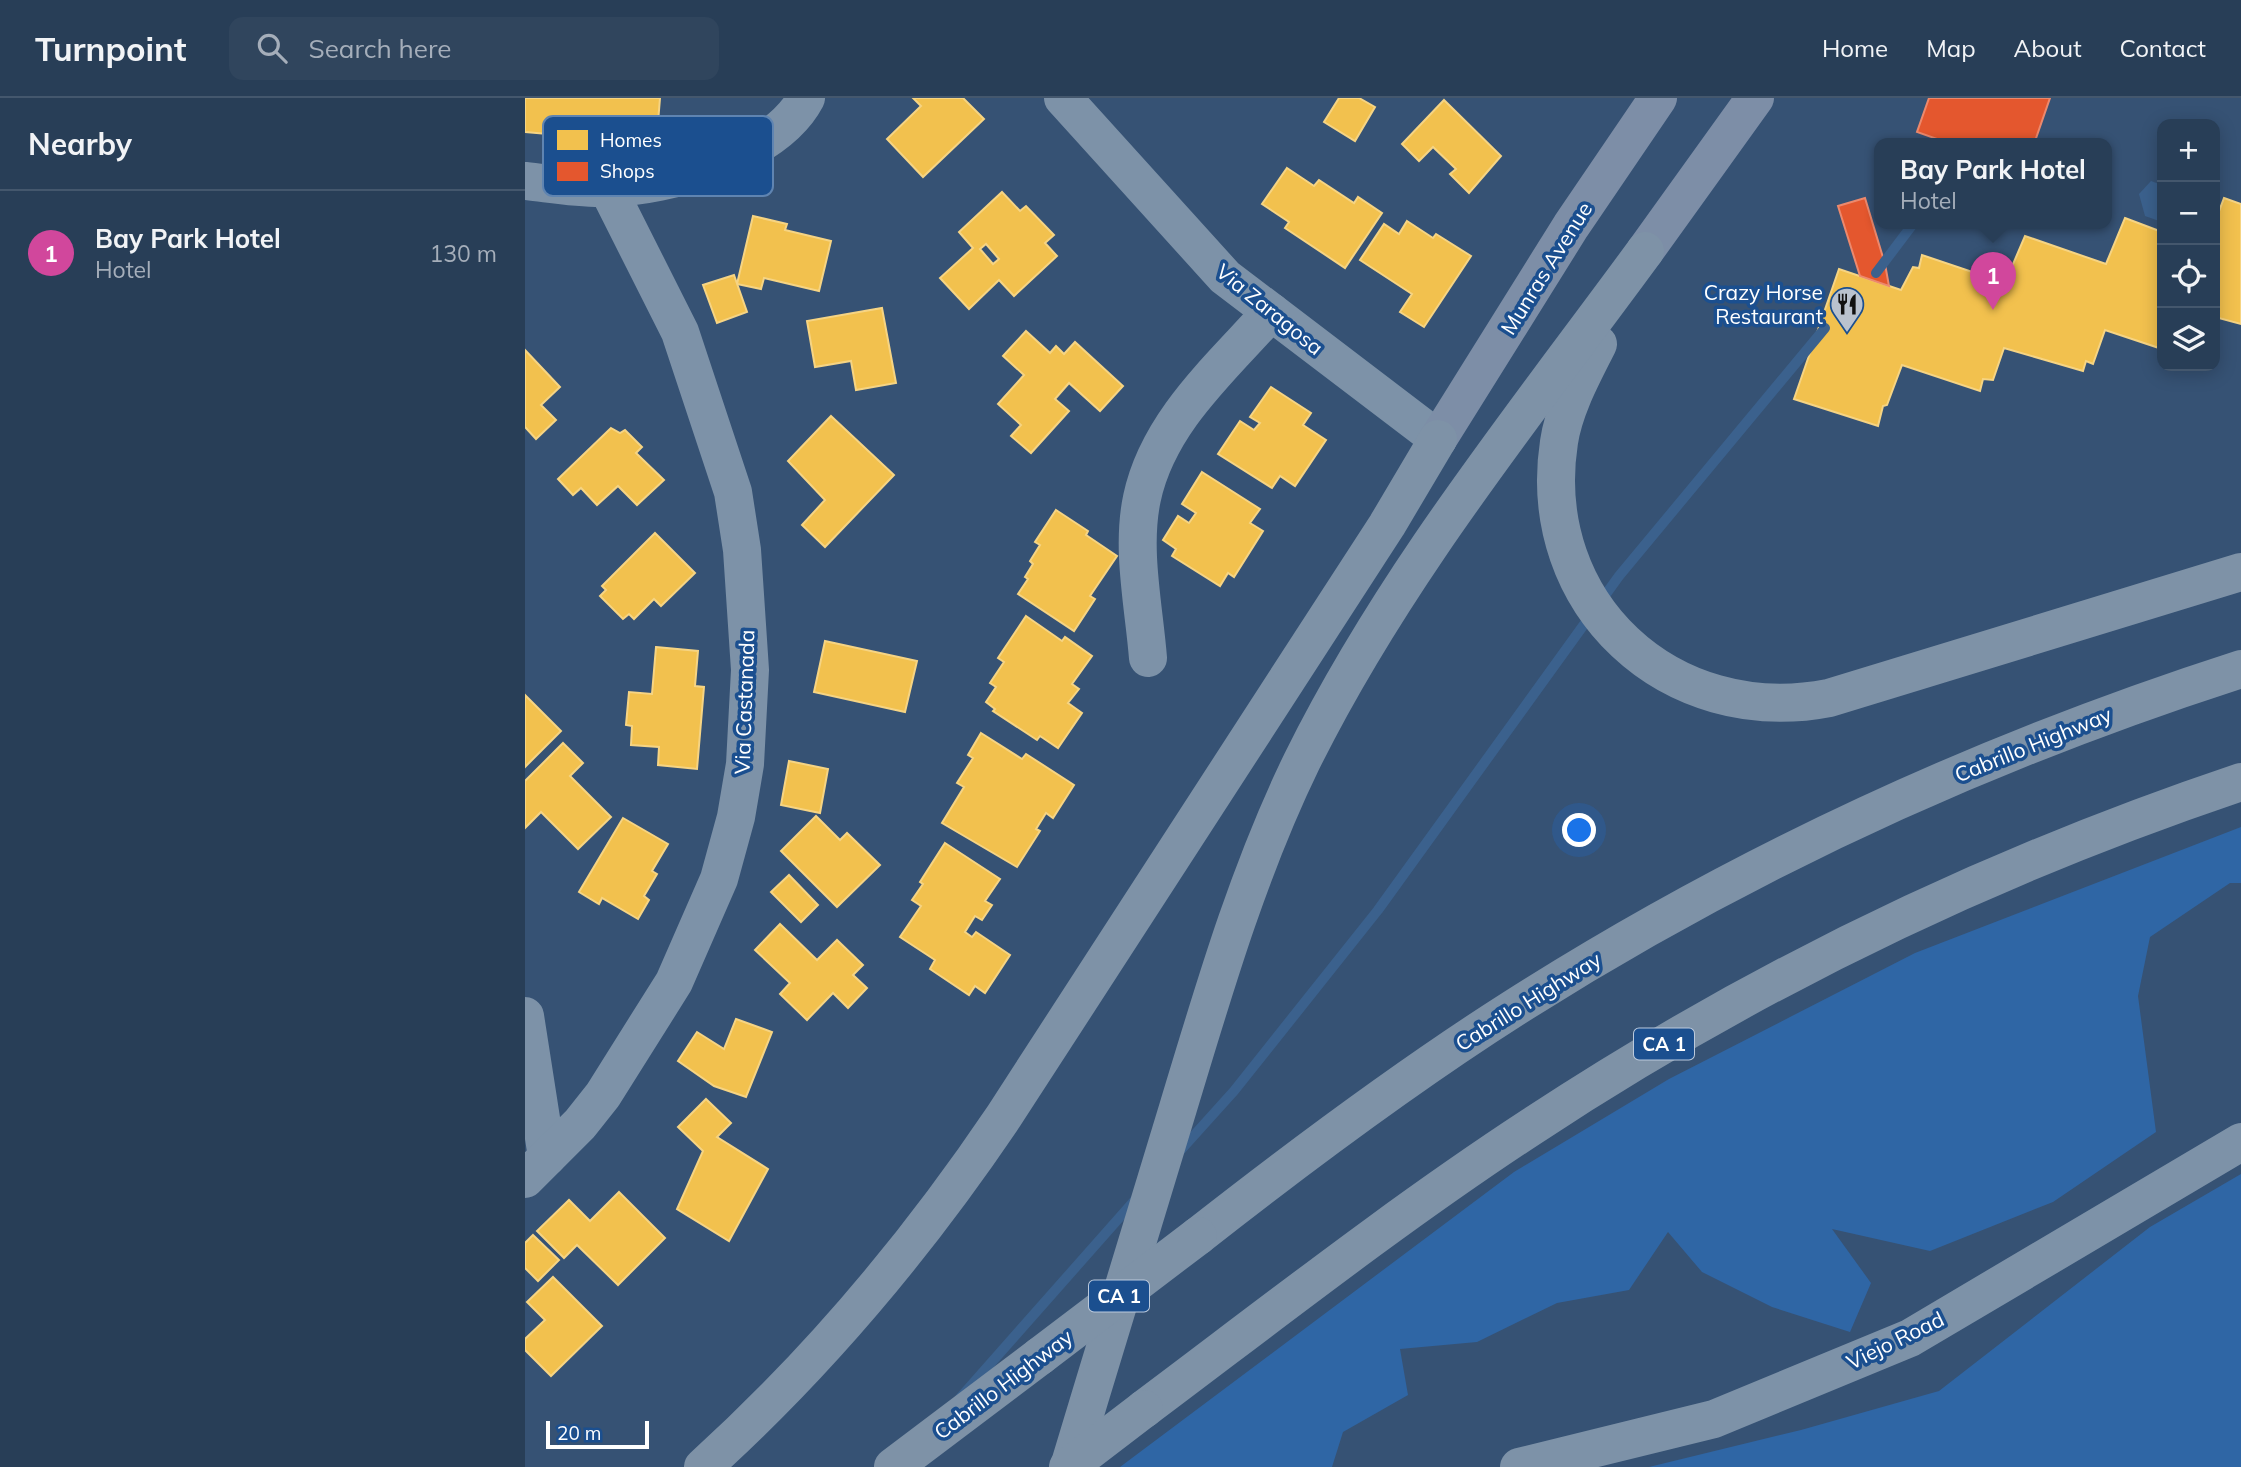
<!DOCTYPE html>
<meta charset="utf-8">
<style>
body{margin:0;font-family:Mulish,sans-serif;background:#30455d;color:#f1f3f6}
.controls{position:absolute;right:21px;top:21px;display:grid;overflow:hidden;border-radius:14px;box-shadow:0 4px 18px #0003}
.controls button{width:63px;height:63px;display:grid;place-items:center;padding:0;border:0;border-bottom:2px solid #44576d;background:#283e57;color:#f1f3f6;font:35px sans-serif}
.scale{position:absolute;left:21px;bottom:18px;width:103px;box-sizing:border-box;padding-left:7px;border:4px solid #fff;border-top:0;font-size:19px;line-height:24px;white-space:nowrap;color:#fff;-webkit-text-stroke:5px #1b4f8f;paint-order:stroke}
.you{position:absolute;left:1055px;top:733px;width:24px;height:24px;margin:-18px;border:5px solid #fff;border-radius:50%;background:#1a73e8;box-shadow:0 0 0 10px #1a73e833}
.badge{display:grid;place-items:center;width:46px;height:46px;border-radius:50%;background:#b9c2ce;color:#fff;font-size:23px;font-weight:700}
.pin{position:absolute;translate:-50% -58px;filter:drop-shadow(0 2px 4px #0008)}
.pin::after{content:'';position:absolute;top:37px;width:24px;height:21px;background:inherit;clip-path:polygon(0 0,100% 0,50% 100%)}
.popup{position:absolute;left:1349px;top:40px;width:238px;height:91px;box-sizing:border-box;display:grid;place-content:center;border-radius:14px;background:#283e57;filter:drop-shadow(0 2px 5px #0005);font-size:23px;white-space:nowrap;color:#a5aeba}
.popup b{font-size:26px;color:#f1f3f6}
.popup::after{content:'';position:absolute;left:50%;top:100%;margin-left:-14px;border:14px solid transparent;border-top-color:#283e57}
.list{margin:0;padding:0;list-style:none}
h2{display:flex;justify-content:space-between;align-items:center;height:91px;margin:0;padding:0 28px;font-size:30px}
h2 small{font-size:23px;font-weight:400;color:#a5aeba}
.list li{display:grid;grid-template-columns:46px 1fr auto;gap:21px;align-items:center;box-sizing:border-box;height:126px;padding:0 28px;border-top:2px solid #44576d}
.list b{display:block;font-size:26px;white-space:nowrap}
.list p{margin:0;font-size:23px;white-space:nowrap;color:#a5aeba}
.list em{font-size:23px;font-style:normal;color:#a5aeba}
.icon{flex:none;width:38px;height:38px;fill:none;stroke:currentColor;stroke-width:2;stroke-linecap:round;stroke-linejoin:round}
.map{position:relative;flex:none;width:1716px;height:1369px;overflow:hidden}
header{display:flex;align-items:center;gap:42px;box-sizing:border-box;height:98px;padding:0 35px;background:#283e57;border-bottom:2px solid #44576d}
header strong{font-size:33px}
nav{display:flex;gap:38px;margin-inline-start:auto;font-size:24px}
.search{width:490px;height:63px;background:#30455d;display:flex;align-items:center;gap:18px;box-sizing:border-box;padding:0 24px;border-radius:14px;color:#a5aeba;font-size:26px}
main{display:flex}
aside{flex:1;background:#283e57}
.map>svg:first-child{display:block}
.green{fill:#2f66a5}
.water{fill:#3b618d}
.homes{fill:#f2c14e;stroke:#f6d483;stroke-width:2;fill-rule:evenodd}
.shops{fill:#e4572e;stroke:#ec896d;stroke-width:2}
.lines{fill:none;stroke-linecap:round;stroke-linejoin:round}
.stream{stroke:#3b618d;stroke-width:10}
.minor{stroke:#7d92a8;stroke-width:38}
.major{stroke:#7d8ea7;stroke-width:38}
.highway{stroke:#7e92a7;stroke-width:38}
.highway-bridge{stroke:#7e92a7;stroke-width:38}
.labels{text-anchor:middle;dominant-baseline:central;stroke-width:7;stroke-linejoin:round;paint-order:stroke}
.shield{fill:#1b4f8f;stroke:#bbcadd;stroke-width:2}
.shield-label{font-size:19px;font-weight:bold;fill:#fff}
.street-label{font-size:21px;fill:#fff;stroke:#1b4f8f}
.poi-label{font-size:21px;fill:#fff;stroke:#1b4f8f;text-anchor:end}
.key{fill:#1b4f8f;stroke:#5f84b1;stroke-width:2}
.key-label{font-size:19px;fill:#fff}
</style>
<header>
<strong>Turnpoint</strong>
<div class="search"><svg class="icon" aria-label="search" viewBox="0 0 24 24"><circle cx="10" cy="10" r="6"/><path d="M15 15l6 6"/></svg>Search here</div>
<nav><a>Home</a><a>Map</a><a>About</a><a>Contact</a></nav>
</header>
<main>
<aside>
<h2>Nearby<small></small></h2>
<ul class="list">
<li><span class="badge" style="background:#d1479c">1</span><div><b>Bay Park Hotel</b><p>Hotel</p></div><em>130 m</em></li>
</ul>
</aside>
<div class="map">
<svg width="1716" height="1369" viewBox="0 0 1716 1369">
<rect width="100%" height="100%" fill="#365274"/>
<g class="green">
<path d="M1716 729V785H1705L1625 839 1613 898 1631 1034 1528 1104 1405 1153 1307 1131 1346 1185 1325 1234 1247 1209 1177 1174 1143 1134 1104 1192 1032 1205 952 1244 875 1251 883 1297 818 1334 807 1369H595L989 1074 1144 981 1390 855Z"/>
<path d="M1716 1076V1369H1124L1276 1332 1414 1293 1625 1129Z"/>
</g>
<path class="water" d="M1626 83 1637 87V124L1620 118 1614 96Z"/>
<g class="homes">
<path d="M0 0H135L132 37 57 29 56 39 0 34Z"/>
<path d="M388 0H438L459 21 398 79 362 41 396 8Z"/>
<path d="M814 0H834L850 9 830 43 799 24Z"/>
<path d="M919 2 976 58 944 95 925 76 931 71 908 49 894 63 877 46Z"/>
<path d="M762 70 789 88 794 82 829 105 833 99 857 115 820 170 760 130 764 124 737 106Z"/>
<path d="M477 94 495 113 501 108 529 137 520 145 532 158 489 198 474 182 444 211 415 180 448 150 434 134ZM461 146 474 161 468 166 455 151Z"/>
<path d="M1699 100 1716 106V226L1690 219V124Z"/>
<path d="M228 118 262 126 260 132 306 143 294 193 239 180 236 191 212 186Z"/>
<path d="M1600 120 1637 134V251L1580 232 1568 266 1561 263 1558 273 1479 250 1468 282 1458 281 1455 293 1377 267 1362 307 1358 308 1353 328 1269 301 1314 171 1376 192 1388 169 1394 170 1397 157 1480 185 1500 138 1581 166Z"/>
<path d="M882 123 908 140 911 136 946 158 899 229 875 214 887 196 835 162 859 126 874 136Z"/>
<path d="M209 177 222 214 192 225 178 187Z"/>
<path d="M357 210 371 285 331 292 326 263 290 269 282 223Z"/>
<path d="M501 233 525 255 531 248 539 256 550 244 598 288 575 313 544 285 530 301 544 313 506 355 486 338 496 327 473 306 499 277 478 258Z"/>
<path d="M0 252 35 289 16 307 31 322 11 341 0 329Z"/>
<path d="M746 289 786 315 778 327 801 342 770 388 755 378 747 390 693 356 715 323 729 332 735 325 725 319Z"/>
<path d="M306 318 369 377 300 449 277 427 300 402 263 363Z"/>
<path d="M86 330 95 335 100 332 117 349 111 355 139 382 112 407 93 388 72 407 56 390 48 397 33 381Z"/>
<path d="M677 374 735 411 725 425 738 433 709 479 703 475 695 488 647 458 651 451 638 442 653 418 664 425 671 415 657 406Z"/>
<path d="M531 412 563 433 561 437 592 458 565 498 570 501 549 533 493 496 503 481 500 479 508 466 505 463 515 447 510 444Z"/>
<path d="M130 435 170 475 136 508 129 501 109 521 104 516 98 521 75 498 81 492 77 488Z"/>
<path d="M501 518 537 543 540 539 567 558 547 586 554 591 543 605 557 615 533 650 515 638 512 642 468 613 470 611 461 604 471 589 465 585 479 564 473 560Z"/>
<path d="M300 543 392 563 380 614 289 594Z"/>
<path d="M131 549 173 553 170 588 179 589 172 671 133 667 134 649 106 647 107 628 101 627 104 594 127 596Z"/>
<path d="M0 597 36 633 0 669Z"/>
<path d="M456 635 497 661 501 656 549 687 528 720 521 715 511 731 515 733 492 769 417 725 439 689 432 685 448 660 443 657Z"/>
<path d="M38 645 58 665 45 678 86 719 53 751 16 714 0 730V683Z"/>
<path d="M264 663 303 671 295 715 256 707Z"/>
<path d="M291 718 315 742 322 735 355 767 312 809 256 753Z"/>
<path d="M98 720 143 746 127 773 132 776 119 798 124 802 113 821 77 800 74 806 54 794Z"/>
<path d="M420 745 475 781 460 803 467 807 457 822 450 818 440 834 447 839 451 834 485 857 460 895 450 888 444 897 405 871 410 862 375 839 396 808 387 802 398 786 395 784Z"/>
<path d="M264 777 293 807 276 824 246 794Z"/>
<path d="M255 826 292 862 312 842 338 867 328 877 342 890 323 910 308 895 282 922 255 896 265 885 230 852Z"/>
<path d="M211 921 247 934 221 999 189 988 153 963 172 934 199 951Z"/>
<path d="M181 1001 206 1025 192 1039 243 1071 204 1143 152 1111 178 1053 153 1029Z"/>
<path d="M94 1094 140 1140 93 1187 52 1147 39 1160 12 1133 44 1102 65 1123Z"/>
<path d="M8 1137 34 1162 13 1183 0 1170V1145Z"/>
<path d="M28 1179 77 1228 26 1278 0 1252V1241L20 1222 2 1204Z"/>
</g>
<g class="shops">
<path d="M1404 0H1525L1509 46H1426L1392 34Z"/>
<path d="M1340 100 1360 166 1364 188 1335 178 1313 108Z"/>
</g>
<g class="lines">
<g class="stream">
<path d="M1351 175 1388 126"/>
<path d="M654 1054 709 993 853 812 1094 478 1300 230"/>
<path d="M435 1300 610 1102"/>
</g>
<g class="minor">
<path d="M538 0 700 179 913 341"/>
<path d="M0 83C27 86 54 91 81 90 143 90 251 57 281 0"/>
<path d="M623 560C619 509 606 451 617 400 633 324 696 270 746 214"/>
<path d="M0 918 22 1059"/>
<path d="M0 1081 55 1026 78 997 149 884 194 781 211 719 220 666 225 572 217 452 208 394 155 234 83 91"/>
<path d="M994 1369 1189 1321 1385 1240 1716 1044"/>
</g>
<g class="major">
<path d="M1120 153 1230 0"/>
<path d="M913 341 1046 128 1133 0"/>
</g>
<g class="highway">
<path d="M1073 246C1058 276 1039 310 1034 344 1009 506 1145 631 1304 600L1716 474"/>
<path d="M673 1138C775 1058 879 980 989 910 1215 766 1461 653 1716 571"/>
<path d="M619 1311C747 1215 873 1116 1006 1029 1227 883 1466 768 1716 684"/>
<path d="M178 1369C293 1265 392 1147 479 1018L862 427 913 341"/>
<path d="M368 1369 515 1258"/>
<path d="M544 1369C580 1249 617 1129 653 1010 689 891 723 774 777 663 868 479 999 318 1120 153"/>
</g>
<g class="highway-bridge">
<path d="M515 1258 673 1138"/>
<path d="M543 1369 619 1311"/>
</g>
</g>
<defs>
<symbol id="restaurant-pin" viewBox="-11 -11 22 30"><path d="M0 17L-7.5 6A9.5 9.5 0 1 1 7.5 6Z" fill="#b9c2ce" stroke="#1b4f8f"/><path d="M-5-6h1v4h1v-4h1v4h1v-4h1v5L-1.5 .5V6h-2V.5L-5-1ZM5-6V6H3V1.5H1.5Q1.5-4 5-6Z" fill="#111"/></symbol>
</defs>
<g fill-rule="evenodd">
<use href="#restaurant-pin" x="1303" y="187" width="38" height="52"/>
</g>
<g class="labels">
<g class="shield">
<rect x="1109" y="930.5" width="60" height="31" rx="5"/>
<rect x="564" y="1182.5" width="60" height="31" rx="5"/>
</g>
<g class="shield-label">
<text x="1139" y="946">CA 1</text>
<text x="594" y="1198">CA 1</text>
</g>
<g class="street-label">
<text transform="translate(1021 170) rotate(-58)">Munras Avenue</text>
<text transform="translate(745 211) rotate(39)">Via Zaragosa</text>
<text transform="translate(219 604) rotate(-88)">Via Castanada</text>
<text transform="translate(1508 646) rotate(-22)">Cabrillo Highway</text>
<text transform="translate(1003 903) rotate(-32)">Cabrillo Highway</text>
<text transform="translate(1370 1242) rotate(-26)">Viejo Road</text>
<text transform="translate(478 1286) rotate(-37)">Cabrillo Highway</text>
</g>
<g class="poi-label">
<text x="1298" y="194">Crazy Horse<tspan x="1298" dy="24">Restaurant</tspan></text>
</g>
</g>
<rect x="18" y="18" width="230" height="80" rx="10" class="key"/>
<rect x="32" y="32" width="31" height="20" fill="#f2c14e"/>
<rect x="32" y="64" width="31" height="19" fill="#e4572e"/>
<g class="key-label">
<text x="75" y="49">Homes</text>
<text x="75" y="80">Shops</text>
</g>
</svg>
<div class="controls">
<button>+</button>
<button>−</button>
<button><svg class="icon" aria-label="locate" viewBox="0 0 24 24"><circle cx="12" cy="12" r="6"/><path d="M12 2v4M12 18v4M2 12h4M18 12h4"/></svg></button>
<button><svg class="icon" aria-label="layers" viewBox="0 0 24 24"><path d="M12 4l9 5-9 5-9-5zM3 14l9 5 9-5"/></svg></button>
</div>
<div class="scale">20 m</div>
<div class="you"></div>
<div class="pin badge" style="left:1468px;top:212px;background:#d1479c">1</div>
<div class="popup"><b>Bay Park Hotel</b>Hotel</div>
</div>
</main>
